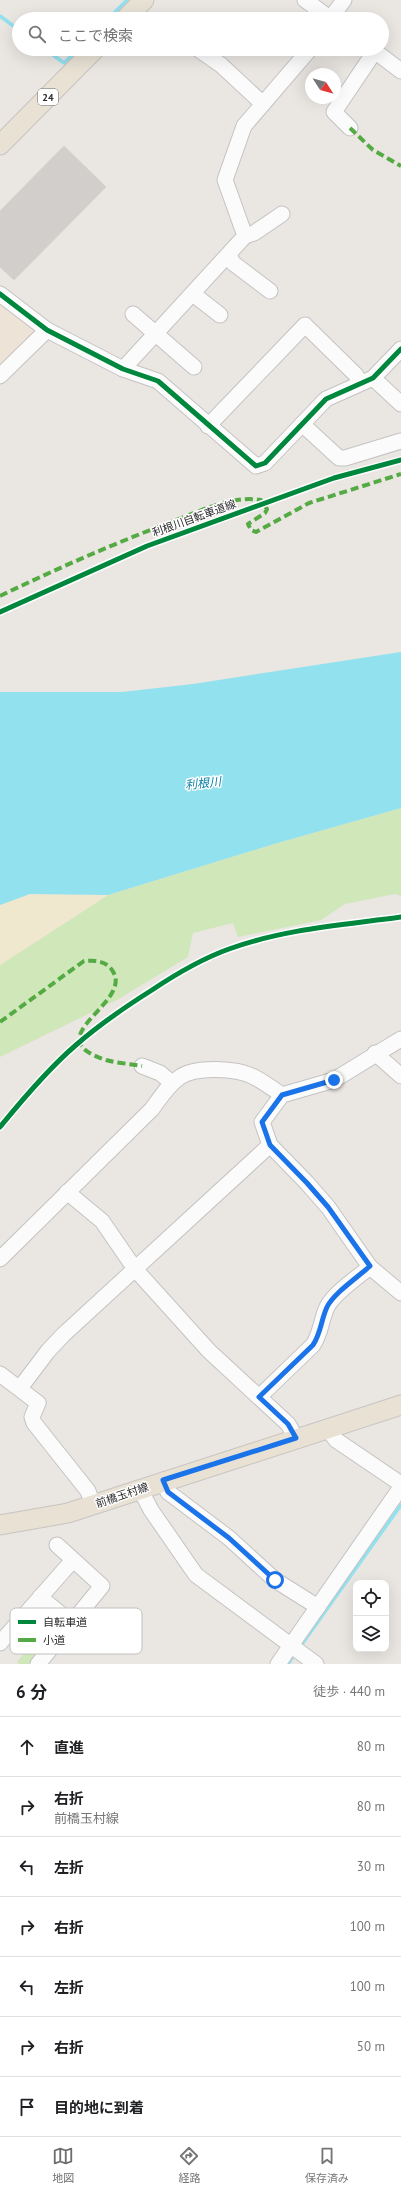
<!DOCTYPE html>
<html lang="ja">
<meta charset="utf-8">
<style>
body{margin:0;font-family:"PT Sans","Noto Sans JP",sans-serif;background:#f6f6f6;color:#202124}
.controls{position:absolute;right:12px;bottom:12px;display:grid;overflow:hidden;border-radius:8px;box-shadow:0 4px 16px #0002}
.controls button{width:36px;height:36px;display:grid;place-items:center;padding:0;border:0;border-bottom:1px solid #e0e0e0;background:#fff;color:#202124;font:20px sans-serif}
.compass{position:absolute;left:305px;top:68px;width:36px;height:36px;border-radius:50%;background:#fff;box-shadow:0 4px 16px #0002;rotate:126deg}
.stop{position:absolute;width:12px;height:12px;margin:-9px;border:3px solid #1a73e8;border-radius:50%;background:#fff}
.stop.end{background:#1a73e8;border-color:#fff;box-shadow:0 1px 4px #0008}
.list{margin:0;padding:0;list-style:none}
h2{display:flex;justify-content:space-between;align-items:center;height:52px;margin:0;padding:0 16px;font-size:17px}
h2 small{font-size:13px;font-weight:400;color:#757577}
.list li{display:grid;grid-template-columns:26px 1fr auto;gap:12px;align-items:center;box-sizing:border-box;height:60px;padding:0 16px;border-top:1px solid #e0e0e0}
.list b{display:block;font-size:15px;white-space:nowrap}
.list p{margin:0;font-size:13px;white-space:nowrap;color:#757577}
.list em{font-size:13px;font-style:normal;color:#757577}
.icon{flex:none;width:22px;height:22px;fill:none;stroke:currentColor;stroke-width:2;stroke-linecap:round;stroke-linejoin:round}
.map{position:relative;flex:none;width:401px;height:1664px;overflow:hidden}
.search{position:absolute;background:#fff;box-shadow:0 4px 16px #0002;left:12px;right:12px;top:12px;height:44px;display:flex;align-items:center;gap:10px;box-sizing:border-box;padding:0 14px;border-radius:22px;color:#757577;font-size:15px}
.sheet{height:472px;background:#fff}
nav{display:flex;justify-content:space-around;align-items:center;box-sizing:border-box;height:56px;border-top:1px solid #e0e0e0;background:#fff;font-size:11px;color:#757577}
nav a{display:grid;justify-items:center;gap:2px}
nav .on{color:#6e6d6c}
.map>svg:first-child{display:block}
.education{fill:#ede3d6}
.green{fill:#d0e7b9}
.sand{fill:#f0e7cf}
.water{fill:#92e1ef}
.lines{fill:none;stroke-linecap:round;stroke-linejoin:round}
.stream{stroke:#92e1ef;stroke-width:3.5}
.building{fill:#d1cecb;stroke:#d5d2ce}
.minor-casing{stroke:#c4c3c3;stroke-width:17}
.major-casing{stroke:#c6c4c2;stroke-width:21}
.minor{stroke:#fcfbfb;stroke-width:15}
.major{stroke:#e8e1d4;stroke-width:19}
.quiet{stroke:#54ab44;stroke-width:4;stroke-dasharray:8 4;stroke-linecap:butt}
.cycleway-casing{stroke:#fff;stroke-width:8}
.cycleway{stroke:#00873e;stroke-width:5}
.route{stroke:#1a73e8;stroke-width:5}
.labels{text-anchor:middle;dominant-baseline:central;stroke-width:3;stroke-linejoin:round;paint-order:stroke}
.shield{fill:#fff;stroke:#6b6b6b;stroke-width:1}
.shield-label{font-size:10px;font-weight:bold;fill:#2c2c2c}
.street-label{font-size:11px;fill:#2c2c2c;stroke:#fff}
.water-label{font-size:12px;font-style:italic;fill:#0680a6;stroke:#fff}
.key{fill:#fff;stroke:#c0c0c0;stroke-width:1}
.key-label{font-size:11px;fill:#2c2c2c}
</style>
<div class="map">
<svg width="401" height="1664" viewBox="0 0 401 1664">
<rect width="100%" height="100%" fill="#eae6e2"/>
<path class="education" d="M0 299 27 318 37 333 0 370Z"/>
<g class="green">
<path d="M401 808V896L395 894 345 904 321 920 238 937 233 923 193 933 188 957 117 1000 0 1057V965L108 895 274 844Z"/>
<path d="M56 1615 66 1623 32 1664H19L17 1662Z"/>
</g>
<path class="sand" d="M30 894 108 895 0 965V905Z"/>
<path class="water" d="M401 652V808L274 844 108 895 30 894 0 905V692H122L193 684Z"/>
<g class="lines">
<g class="stream">
<path d="M0 16 19 30"/>
<path d="M108 19 127 0"/>
<path d="M45 49 64 63 78 49"/>
<path d="M302 1644 401 1505"/>
<path d="M288 1664 292 1658"/>
</g>
</g>
<path class="building" d="M64 146 106 187 14 280 0 267V211Z"/>
<g class="lines">
<defs>
<g id="minor">
<path d="M305 0 331 19"/>
<path d="M330 19 344 0"/>
<path d="M198 49 221 65 263 104"/>
<path d="M372 49 401 71"/>
<path d="M350 128 334 112 375 51"/>
<path d="M245 236 254 233 282 214"/>
<path d="M229 255 233 263 270 291"/>
<path d="M0 294 47 330 123 369 158 381 256 466 265 463 326 399 373 378 401 349"/>
<path d="M193 294 220 315"/>
<path d="M133 314 194 367"/>
<path d="M123 369 245 236 225 180 244 126 310 49"/>
<path d="M0 376 47 330"/>
<path d="M373 378 401 404"/>
<path d="M302 424 339 458H345L401 441"/>
<path d="M208 426 305 325 356 375 360 383"/>
<path d="M401 1039 334 1080 282 1095 262 1122 270 1145 307 1183 328 1207 370 1267 401 1293"/>
<path d="M375 1053 401 1076"/>
<path d="M142 1066 160 1073 172 1083"/>
<path d="M67 1192 102 1221 135 1269 209 1351 288 1424 296 1438"/>
<path d="M0 1259 152 1109C160 1098 168 1085 180 1077 196 1066 237 1068 254 1077 264 1082 273 1089 282 1095"/>
<path d="M0 1374 38 1403 32 1417 34 1423 88 1491 93 1505"/>
<path d="M20 1388 48 1351 63 1335 270 1145"/>
<path d="M259 1397 313 1345C321 1333 321 1320 327 1307 334 1293 358 1277 370 1267"/>
<path d="M327 1428 336 1440 401 1484"/>
<path d="M163 1480 168 1492 229 1538 275 1580 318 1607"/>
<path d="M140 1489 151 1510 196 1575 316 1664"/>
<path d="M40 1597 72 1623"/>
<path d="M0 1643 73 1560"/>
<path d="M38 1664 102 1586 57 1545"/>
<path d="M278 1664 401 1487"/>
</g>
<g id="major">
<path d="M125 19 144 0"/>
<path d="M0 145 95 49"/>
<path d="M0 1525 68 1513 401 1405"/>
</g>
</defs>
<use href="#minor" class="minor-casing"/>
<use href="#major" class="major-casing"/>
<use href="#minor" class="minor"/>
<use href="#major" class="major"/>
<g class="quiet">
<path d="M350 128 373 150 401 166"/>
<path d="M0 596C56 569 113 544 171 522 199 512 230 495 261 500L267 509 265 513 248 524 251 530 256 532 309 503 401 474"/>
<path d="M0 1022 84 961C95 960 106 961 112 970 136 1003 33 1037 106 1060 117 1063 130 1064 142 1066"/>
</g>
<defs>
<g id="cycleway">
<path d="M0 294 47 330 123 369 158 381 256 466 265 463 326 399 373 378 401 349"/>
<path d="M0 612 147 546 334 478 401 460"/>
<path d="M0 1127C22 1100 49 1068 76 1045 100 1024 125 1007 152 990 176 974 201 959 229 949 284 929 343 925 401 917"/>
</g>
</defs>
<use href="#cycleway" class="cycleway-casing"/>
<use href="#cycleway" class="cycleway"/>
</g>
<g class="lines">
<path class="route" d="M275 1580 229 1538 168 1492 163 1480 296 1438 288 1424 259 1397 313 1345C321 1333 321 1320 327 1307 334 1293 358 1277 370 1266L328 1207 307 1183 270 1145 262 1122 282 1095 334 1080"/>
</g>
<g class="labels">
<rect class="shield" x="38" y="89" width="20" height="16" rx="3"/>
<g class="shield-label">
<text x="48" y="97">24</text>
</g>
<g class="street-label">
<text transform="translate(194 518) rotate(-20)">利根川自転車道線</text>
<text transform="translate(122 1495) rotate(-19)">前橋玉村線</text>
</g>
<g class="water-label">
<text transform="translate(203 783) rotate(-6)">利根川</text>
</g>
</g>
<rect x="10" y="1608" width="132" height="46" rx="6" class="key"/>
<rect x="18" y="1620" width="18" height="4" fill="#00873e"/>
<rect x="18" y="1638" width="18" height="4" fill="#54ab44"/>
<g class="key-label">
<text x="43" y="1626">自転車道</text>
<text x="43" y="1644">小道</text>
</g>
</svg>
<div class="controls">
<button><svg class="icon" aria-label="locate" viewBox="0 0 24 24"><circle cx="12" cy="12" r="6"/><path d="M12 2v4M12 18v4M2 12h4M18 12h4"/></svg></button>
<button><svg class="icon" aria-label="layers" viewBox="0 0 24 24"><path d="M12 4l9 5-9 5-9-5zM3 14l9 5 9-5"/></svg></button>
</div>
<svg class="compass" viewBox="-18 -18 36 36"><path d="M0-13l5 13h-10z" fill="#e53935"/><path d="M0 13l5-13h-10z" fill="#757577"/></svg>
<div class="stop" style="left:275px;top:1580px"></div>
<div class="stop end" style="left:334px;top:1080px"></div>
<div class="search"><svg class="icon" aria-label="search" viewBox="0 0 24 24"><circle cx="10" cy="10" r="6"/><path d="M15 15l6 6"/></svg>ここで検索</div>
</div>
<section class="sheet">
<h2>6 分<small>徒歩 · 440 m</small></h2>
<ul class="list">
<li><svg class="icon" aria-label="ahead" viewBox="0 0 24 24"><path d="M12 20V5M6 11l6-6 6 6"/></svg><div><b>直進</b></div><em>80 m</em></li>
<li><svg class="icon" aria-label="right" viewBox="0 0 24 24"><path d="M7 20v-9h11M14 6l5 5-5 5"/></svg><div><b>右折</b><p>前橋玉村線</p></div><em>80 m</em></li>
<li><svg class="icon" aria-label="left" viewBox="0 0 24 24"><path d="M17 20v-9H6M10 6l-5 5 5 5"/></svg><div><b>左折</b></div><em>30 m</em></li>
<li><svg class="icon" aria-label="right" viewBox="0 0 24 24"><path d="M7 20v-9h11M14 6l5 5-5 5"/></svg><div><b>右折</b></div><em>100 m</em></li>
<li><svg class="icon" aria-label="left" viewBox="0 0 24 24"><path d="M17 20v-9H6M10 6l-5 5 5 5"/></svg><div><b>左折</b></div><em>100 m</em></li>
<li><svg class="icon" aria-label="right" viewBox="0 0 24 24"><path d="M7 20v-9h11M14 6l5 5-5 5"/></svg><div><b>右折</b></div><em>50 m</em></li>
<li><svg class="icon" aria-label="arrive" viewBox="0 0 24 24"><path d="M6 21V4h12l-3 4 3 4H6"/></svg><div><b>目的地に到着</b></div></li>
</ul>
</section>
<nav>
<a class="on"><svg class="icon" aria-label="map" viewBox="0 0 24 24"><path d="M3 6l6-2 6 2 6-2v14l-6 2-6-2-6 2zM9 4v14M15 6v14"/></svg>地図</a>
<a><svg class="icon" aria-label="directions" viewBox="0 0 24 24"><path d="M12 3l9 9-9 9-9-9zM9 14v-3h6M13 9l2 2-2 2"/></svg>経路</a>
<a><svg class="icon" aria-label="saved" viewBox="0 0 24 24"><path d="M7 4h10v16l-5-4-5 4z"/></svg>保存済み</a>
</nav>
